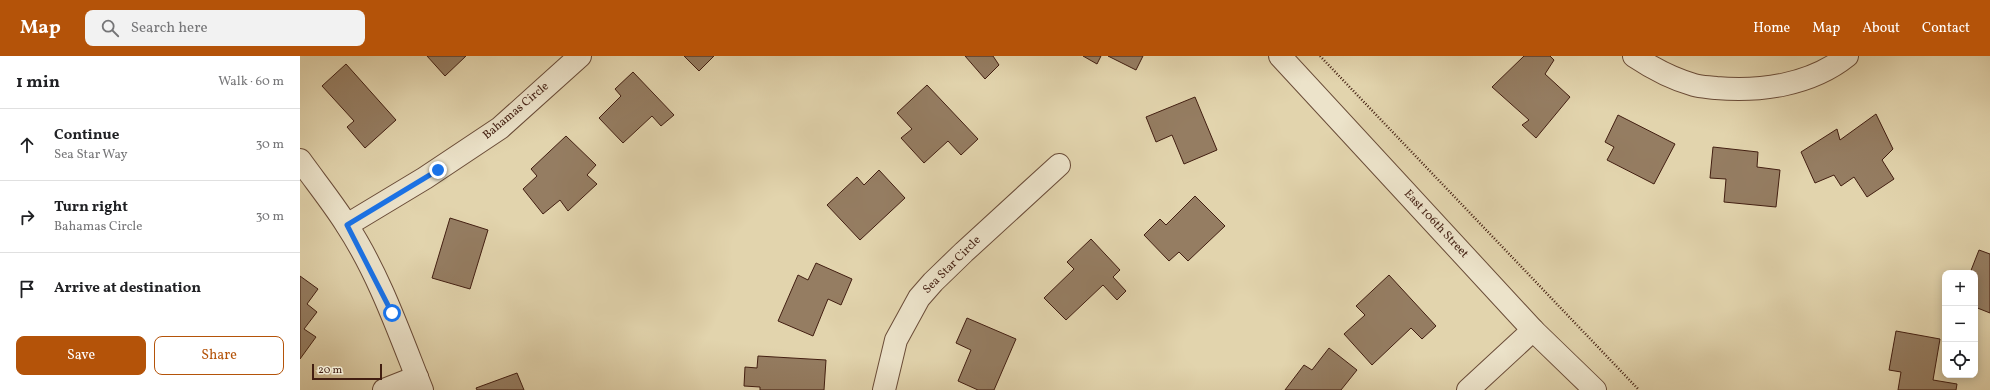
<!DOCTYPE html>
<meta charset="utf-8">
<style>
body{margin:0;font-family:Vollkorn,serif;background:#f2f2f2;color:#202124}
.controls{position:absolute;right:12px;bottom:12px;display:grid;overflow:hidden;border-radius:8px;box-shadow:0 2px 10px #0003}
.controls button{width:36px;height:36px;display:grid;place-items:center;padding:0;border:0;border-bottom:1px solid #e0e0e0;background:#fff;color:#202124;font:20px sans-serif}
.scale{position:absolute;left:12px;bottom:10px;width:70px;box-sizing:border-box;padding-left:4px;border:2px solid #421e11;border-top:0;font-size:11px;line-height:14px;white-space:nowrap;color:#421e11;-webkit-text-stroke:3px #ece3ca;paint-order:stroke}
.stop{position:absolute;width:12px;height:12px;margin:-9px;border:3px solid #1a73e8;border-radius:50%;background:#fff}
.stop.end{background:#1a73e8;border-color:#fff;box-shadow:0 1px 4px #0008}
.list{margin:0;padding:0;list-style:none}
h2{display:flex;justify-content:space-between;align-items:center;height:52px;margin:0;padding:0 16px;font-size:17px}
h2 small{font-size:13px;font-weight:400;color:#757577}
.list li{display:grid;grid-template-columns:26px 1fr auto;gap:12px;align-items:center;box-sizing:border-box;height:72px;padding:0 16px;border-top:1px solid #e0e0e0}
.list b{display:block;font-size:15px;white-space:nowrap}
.list p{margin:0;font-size:13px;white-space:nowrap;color:#757577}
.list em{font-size:13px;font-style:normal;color:#757577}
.actions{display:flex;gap:8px;padding:12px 16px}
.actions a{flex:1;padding:9px 0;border:1px solid #b45309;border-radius:8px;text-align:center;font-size:14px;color:#b45309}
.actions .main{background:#b45309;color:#fff}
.icon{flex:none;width:22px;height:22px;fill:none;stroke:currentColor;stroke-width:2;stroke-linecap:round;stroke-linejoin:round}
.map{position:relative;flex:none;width:1690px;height:334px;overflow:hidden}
header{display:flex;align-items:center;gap:24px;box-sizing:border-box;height:56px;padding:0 20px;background:#b45309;color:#fff}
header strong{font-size:19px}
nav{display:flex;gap:22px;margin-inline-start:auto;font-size:14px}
.search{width:280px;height:36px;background:#f2f2f2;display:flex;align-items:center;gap:10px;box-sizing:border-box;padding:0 14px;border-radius:8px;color:#757577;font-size:15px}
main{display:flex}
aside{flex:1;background:#fff}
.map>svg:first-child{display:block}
.building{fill:#957d62;stroke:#421e11}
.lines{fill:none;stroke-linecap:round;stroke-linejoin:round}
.minor-casing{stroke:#6a4c38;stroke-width:24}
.path{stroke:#421e11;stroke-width:2.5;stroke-dasharray:1 2;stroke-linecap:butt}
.minor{stroke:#ece3ca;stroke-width:22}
.route{stroke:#1a73e8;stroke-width:5}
.labels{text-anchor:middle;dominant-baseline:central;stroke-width:3;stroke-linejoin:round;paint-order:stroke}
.street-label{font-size:12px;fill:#421e11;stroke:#ece3ca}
</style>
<header>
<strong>Map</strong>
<div class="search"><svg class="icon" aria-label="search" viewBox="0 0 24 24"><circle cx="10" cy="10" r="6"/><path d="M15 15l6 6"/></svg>Search here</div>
<nav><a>Home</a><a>Map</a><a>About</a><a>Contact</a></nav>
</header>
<main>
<aside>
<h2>1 min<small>Walk · 60 m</small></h2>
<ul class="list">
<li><svg class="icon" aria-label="ahead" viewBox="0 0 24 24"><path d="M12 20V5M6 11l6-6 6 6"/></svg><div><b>Continue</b><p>Sea Star Way</p></div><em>30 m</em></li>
<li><svg class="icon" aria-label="right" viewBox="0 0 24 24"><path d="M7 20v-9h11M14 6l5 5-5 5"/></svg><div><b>Turn right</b><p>Bahamas Circle</p></div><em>30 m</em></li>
<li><svg class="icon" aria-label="arrive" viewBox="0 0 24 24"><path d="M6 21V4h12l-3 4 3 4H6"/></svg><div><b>Arrive at destination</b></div></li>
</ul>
<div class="actions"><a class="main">Save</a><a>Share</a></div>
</aside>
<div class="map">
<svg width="1690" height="334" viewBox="0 0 1690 334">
<rect width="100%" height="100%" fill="#e2d4ad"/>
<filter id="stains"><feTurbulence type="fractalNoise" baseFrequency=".005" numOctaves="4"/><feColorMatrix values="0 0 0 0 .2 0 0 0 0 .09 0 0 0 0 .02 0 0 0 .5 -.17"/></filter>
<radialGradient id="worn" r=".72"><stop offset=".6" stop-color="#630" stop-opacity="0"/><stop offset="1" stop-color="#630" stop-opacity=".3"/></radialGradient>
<g class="building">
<path d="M127 0H166L145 20Z"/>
<path d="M384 0H414L399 15Z"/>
<path d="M665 0H693L699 9 685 23Z"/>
<path d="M783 0H801L797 8Z"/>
<path d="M808 0H843L836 14Z"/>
<path d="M1224 0H1250L1254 4 1245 18 1270 41 1236 82 1222 69 1229 64 1192 31Z"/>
<path d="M46 8 96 64 65 92 47 71 54 65 22 30Z"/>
<path d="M333 16 374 59 361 70 352 60 323 87 299 62 321 40 315 33Z"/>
<path d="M627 29 678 83 661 99 648 85 624 107 601 82 612 73 597 57Z"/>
<path d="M895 41 917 94 884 108 872 79 856 86 846 61Z"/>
<path d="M1576 58 1593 93 1582 104 1594 123 1567 141 1554 121 1541 130 1534 119 1515 127 1501 96 1537 73 1540 84Z"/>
<path d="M1318 59 1375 88 1354 128 1307 104 1314 91 1305 86Z"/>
<path d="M266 80 296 109 287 119 297 128 268 155 260 144 243 158 223 133 237 120 231 113Z"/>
<path d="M1413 91 1458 96 1457 111 1480 114 1476 151 1424 146 1426 123 1410 122Z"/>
<path d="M579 114 605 142 560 184 527 149 557 121 564 129Z"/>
<path d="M895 140 925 170 888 205 879 196 869 205 844 179 860 163 866 169Z"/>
<path d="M150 162 188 174 170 233 132 222Z"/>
<path d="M791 183 820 214 813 221 826 235 817 244 803 229 766 264 744 242 774 213 767 206Z"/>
<path d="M1679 194 1690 198V257L1675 251V217H1670Z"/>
<path d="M516 207 552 223 541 249 528 243 513 280 478 265 498 219 508 224Z"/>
<path d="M1089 219 1136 270 1122 283 1111 272 1072 309 1044 278 1065 259 1056 250Z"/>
<path d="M0 220 18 233 7 248 17 256 4 273 16 281 0 303Z"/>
<path d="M667 262 716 283 694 334H678L658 325 671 294 656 287Z"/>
<path d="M1596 275 1640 283 1633 324 1657 328 1656 334H1598L1601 316 1589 314Z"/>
<path d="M1029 292 1057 314 1041 334H985L1004 309 1012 314Z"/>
<path d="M458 300 526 304 524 334H460V331L444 330 445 311 457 312Z"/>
<path d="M217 317 224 334H177L176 332Z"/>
</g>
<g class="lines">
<defs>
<g id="minor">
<path d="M980 0 1233 274 1295 334"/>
<path d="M1334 0C1352 12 1373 23 1394 29 1401 31 1409 31 1416 32 1460 36 1511 29 1547 0"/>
<path d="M0 104C15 125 32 146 46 168 79 218 100 279 122 334"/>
<path d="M47 169 125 122 200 72 280 0"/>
<path d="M84 334 117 321"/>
<path d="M584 334 596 284 619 242 633 226 664 196 759 109"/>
<path d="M1168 334 1233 274"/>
</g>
</defs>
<use href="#minor" class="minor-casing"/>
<path class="path" d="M1020 0 1339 334"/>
<use href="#minor" class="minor"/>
</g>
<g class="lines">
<path class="route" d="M92 257 47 169 138 114"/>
</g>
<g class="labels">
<g class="street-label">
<text transform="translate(216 55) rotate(-40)">Bahamas Circle</text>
<text transform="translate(1136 168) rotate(47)">East 106th Street</text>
<text transform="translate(652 209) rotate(-45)">Sea Star Circle</text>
</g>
</g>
<rect width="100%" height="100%" filter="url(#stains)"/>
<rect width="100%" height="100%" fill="url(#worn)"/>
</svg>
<div class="controls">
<button>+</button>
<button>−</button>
<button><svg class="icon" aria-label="locate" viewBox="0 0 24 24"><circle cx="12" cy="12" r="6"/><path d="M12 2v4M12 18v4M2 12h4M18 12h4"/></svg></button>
</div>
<div class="scale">20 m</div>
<div class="stop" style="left:92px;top:257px"></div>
<div class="stop end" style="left:138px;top:114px"></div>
</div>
</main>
